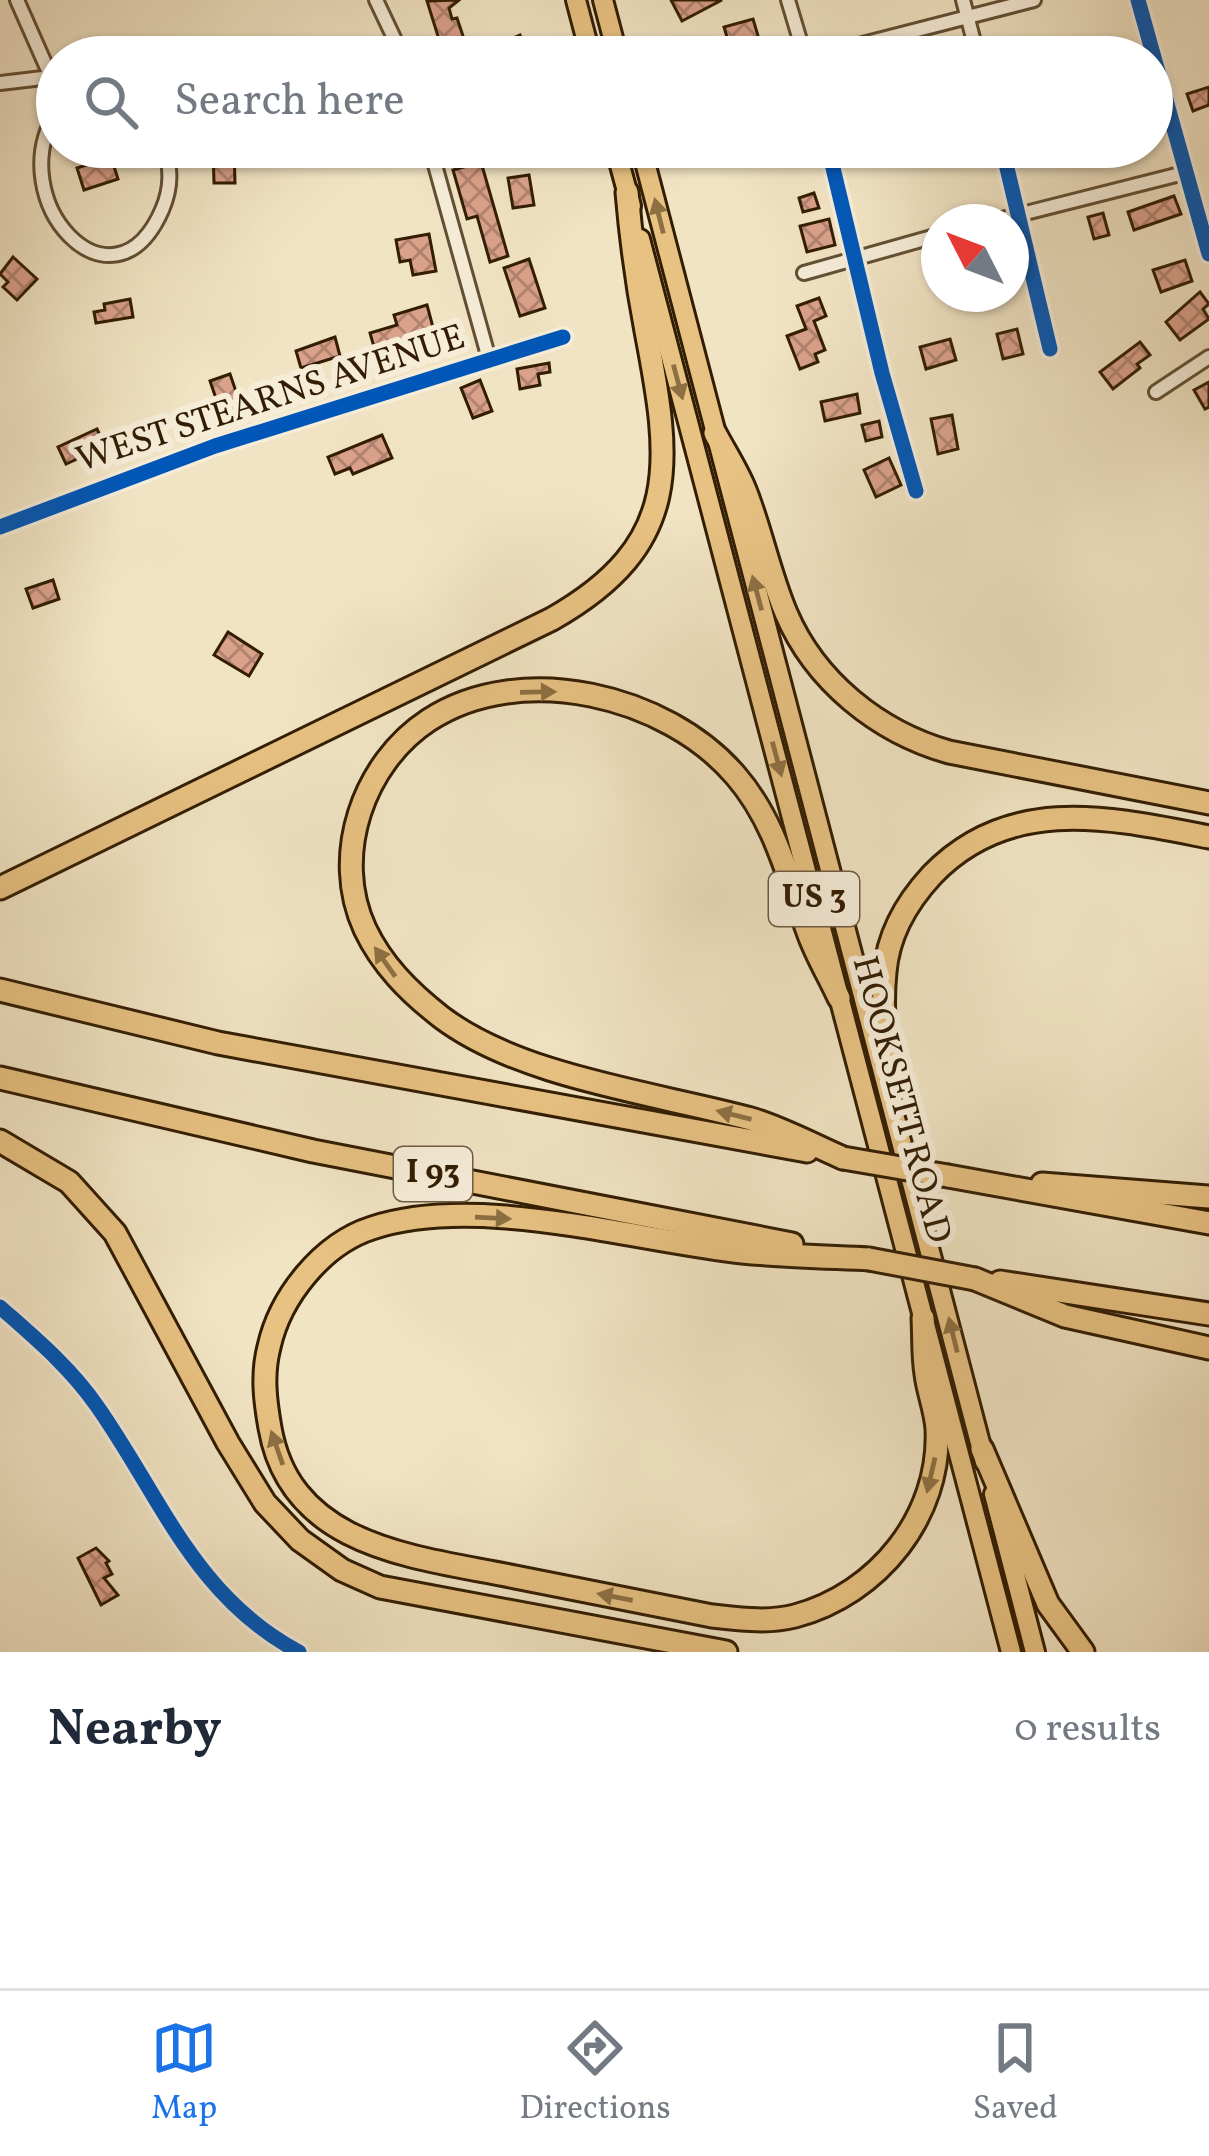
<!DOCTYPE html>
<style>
body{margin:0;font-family:Vollkorn,serif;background:#f2f2f3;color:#1f2937}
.compass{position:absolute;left:921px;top:204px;width:108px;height:108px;border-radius:50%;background:#fff;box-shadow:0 3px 9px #0004;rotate:312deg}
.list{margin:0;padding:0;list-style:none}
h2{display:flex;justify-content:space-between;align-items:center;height:156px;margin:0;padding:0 48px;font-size:51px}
h2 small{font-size:39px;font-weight:400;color:#747a83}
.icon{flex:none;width:66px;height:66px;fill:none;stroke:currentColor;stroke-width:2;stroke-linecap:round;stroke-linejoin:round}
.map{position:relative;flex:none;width:1209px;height:1652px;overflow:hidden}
.search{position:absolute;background:#fff;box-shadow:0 3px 9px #0004;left:36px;right:36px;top:36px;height:132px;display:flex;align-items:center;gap:30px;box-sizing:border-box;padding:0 42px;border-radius:66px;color:#747a83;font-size:45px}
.sheet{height:336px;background:#fff}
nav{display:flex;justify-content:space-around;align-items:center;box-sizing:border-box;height:168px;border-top:3px solid #e0e1e3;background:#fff;font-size:33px;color:#747a83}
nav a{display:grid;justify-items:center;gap:6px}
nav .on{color:#1a73e8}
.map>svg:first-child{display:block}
.building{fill:url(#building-cross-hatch);stroke:#321d03;stroke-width:3}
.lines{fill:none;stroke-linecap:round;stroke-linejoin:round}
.minor-casing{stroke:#624f33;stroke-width:18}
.tertiary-casing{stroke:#624f33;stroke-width:21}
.primary-casing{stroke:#321d03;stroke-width:24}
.motorway-casing{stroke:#321d03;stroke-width:27}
.minor{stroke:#f6edd9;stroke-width:12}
.tertiary{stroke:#f6edd9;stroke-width:15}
.primary{stroke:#e8c282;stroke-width:18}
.motorway{stroke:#e8c282;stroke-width:21}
.motorway-bridge-casing{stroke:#321d03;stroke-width:27;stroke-linecap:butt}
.motorway-bridge{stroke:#e8c282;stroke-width:21}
.cycleway-casing{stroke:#f6edd9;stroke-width:22}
.cycleway{stroke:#0057b8;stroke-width:15}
.oneway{fill:#8d7042}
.labels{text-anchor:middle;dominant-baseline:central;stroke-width:12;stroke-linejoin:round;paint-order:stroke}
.shield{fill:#f6edd9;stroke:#6d5b43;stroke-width:3}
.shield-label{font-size:33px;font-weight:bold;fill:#321d03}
.street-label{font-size:36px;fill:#321d03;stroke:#f6edd9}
</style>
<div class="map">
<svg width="1209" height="1652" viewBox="0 0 1209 1652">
<defs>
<pattern id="building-cross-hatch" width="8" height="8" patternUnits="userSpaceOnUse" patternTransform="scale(3)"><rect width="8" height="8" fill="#daa18b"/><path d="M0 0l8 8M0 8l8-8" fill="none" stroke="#b1836f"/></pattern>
</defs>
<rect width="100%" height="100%" fill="#f1e4c4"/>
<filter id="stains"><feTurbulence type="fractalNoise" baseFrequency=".00167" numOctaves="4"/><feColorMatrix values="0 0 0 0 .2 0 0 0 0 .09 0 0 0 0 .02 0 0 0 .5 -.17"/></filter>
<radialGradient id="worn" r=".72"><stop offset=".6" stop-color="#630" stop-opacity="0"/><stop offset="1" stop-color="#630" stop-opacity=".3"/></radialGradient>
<g class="building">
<path d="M459 0 449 8 452 19 457 18 464 39 441 46 427 1Z"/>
<path d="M671 0H722L682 21Z"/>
<path d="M753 19 761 46 732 54 724 27Z"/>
<path d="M520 35 529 57H508L502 43Z"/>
<path d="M491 41 494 54 471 57 468 47Z"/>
<path d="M1209 87V105L1193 111 1187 94Z"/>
<path d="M213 147H234L235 183H214Z"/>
<path d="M111 157 118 179 84 190 77 168Z"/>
<path d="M481 162 508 256 490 262 477 216 467 219 453 170Z"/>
<path d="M529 175 534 205 513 208 508 178Z"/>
<path d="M814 193 819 208 803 212 799 198Z"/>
<path d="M1174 196 1181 214 1134 230 1128 212Z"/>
<path d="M1103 213 1109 235 1094 239 1088 217Z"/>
<path d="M829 219 835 245 807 252 800 226Z"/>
<path d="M429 234 436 271 413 275 410 260 400 262 396 240Z"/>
<path d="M13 257 37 279 17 300 3 287 8 282 0 274Z"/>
<path d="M529 259 545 308 520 316 504 268Z"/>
<path d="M1185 260 1192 281 1161 292 1153 270Z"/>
<path d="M1200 292 1209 304 1203 309 1209 319 1180 340 1166 322Z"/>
<path d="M819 298 826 316 814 321 825 350 815 354 818 362 800 369 787 336 806 329 797 306Z"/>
<path d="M130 299 133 317 96 323 94 312 105 310 104 304Z"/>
<path d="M427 305 434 331 393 343 399 363 380 368 370 333 397 325 394 315Z"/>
<path d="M1017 329 1023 354 1003 359 997 334Z"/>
<path d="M335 337 340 356 301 368 296 351Z"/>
<path d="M950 339 956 360 926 369 920 347Z"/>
<path d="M1140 342 1150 355 1137 364 1140 368 1113 389 1100 372Z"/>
<path d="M549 363 550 372 538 374 540 385 520 389 517 369Z"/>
<path d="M230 374 241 406 221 413 210 381Z"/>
<path d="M480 380 492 411 473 418 461 388Z"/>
<path d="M1209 382V407L1205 409 1194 390Z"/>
<path d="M857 394 860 413 825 421 821 402Z"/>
<path d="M952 415 958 449 938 454 931 419Z"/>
<path d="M879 421 882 437 866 441 862 425Z"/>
<path d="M97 429 105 446 66 464 58 447Z"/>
<path d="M382 435 392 458 353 474 350 468 335 474 328 457Z"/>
<path d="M889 458 901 485 876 497 864 470Z"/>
<path d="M53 580 59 599 33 608 26 589Z"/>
<path d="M228 632 262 654 249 676 214 655Z"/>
<path d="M96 1548 109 1561 106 1563 112 1574 104 1578 118 1595 101 1605 78 1558Z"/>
</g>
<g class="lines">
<defs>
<g id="minor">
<path d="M17 0 51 77"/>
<path d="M376 0 403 57"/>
<path d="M788 0 805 57"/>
<path d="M963 0 978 57"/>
<path d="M1138 0 1209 254"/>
<path d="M812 57 1034 0"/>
<path d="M0 83 51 77 56 81"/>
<path d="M57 111C0 201 113 322 162 210 171 189 172 167 163 147"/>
<path d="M430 147 489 359"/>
<path d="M828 147 882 373 916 491"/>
<path d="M1002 147 1050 349"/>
<path d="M434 160 486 147"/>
<path d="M990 222 1184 173"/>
<path d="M804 273 939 235"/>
<path d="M1156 392 1209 357"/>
<path d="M0 527 215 446 563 337"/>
</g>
<path id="tertiary" d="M0 1307C35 1338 70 1367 97 1406 161 1497 194 1596 299 1652"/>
<g id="primary">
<path d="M576 0 591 57"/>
<path d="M603 0 618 57"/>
<path d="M615 147 631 206"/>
<path d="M641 147 985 1462"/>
<path d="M640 239 1011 1652"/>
<path d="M994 1494 1035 1652"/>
</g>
<g id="motorway">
<path d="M715 433C725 452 737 470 745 490 761 530 769 573 786 613 815 681 878 732 949 752L1209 803"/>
<path d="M0 888 552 619C684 544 671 462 646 331 637 284 631 239 627 192"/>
<path d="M0 990 218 1043 807 1151"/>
<path d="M839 998C829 976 816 955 808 932 788 878 775 821 736 776 667 695 521 660 429 720 363 763 331 856 365 929 382 965 409 992 441 1017 520 1077 655 1093 751 1119 782 1128 813 1145 843 1158"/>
<path d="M0 1078 313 1151 792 1244"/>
<path d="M889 1083C886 1047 881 1009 885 972 888 935 907 902 932 875 1010 794 1111 818 1209 837"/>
<path d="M0 1141 69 1182 115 1233 228 1443 265 1503 300 1540 342 1570 380 1587 726 1652"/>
<path d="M948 1176 1209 1223"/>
<path d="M1042 1184 1209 1197"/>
<path d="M869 1259C827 1257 784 1256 742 1252 631 1240 478 1193 372 1228 322 1244 280 1297 269 1347 262 1374 265 1400 270 1428 291 1549 418 1557 515 1577 581 1590 646 1603 712 1616 740 1619 768 1623 795 1616 878 1594 941 1516 937 1429 936 1411 928 1392 926 1374 923 1356 924 1336 923 1318"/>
<path d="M975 1279 1065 1316 1209 1348"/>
<path d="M1000 1282 1209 1314"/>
<path d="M982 1449 1048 1604 1083 1652"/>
</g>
</defs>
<use href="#minor" class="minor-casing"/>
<use href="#tertiary" class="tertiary-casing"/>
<use href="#primary" class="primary-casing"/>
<use href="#motorway" class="motorway-casing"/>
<use href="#minor" class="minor"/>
<use href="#tertiary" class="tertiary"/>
<use href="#primary" class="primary"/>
<use href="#motorway" class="motorway"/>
<defs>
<g id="motorway-bridge">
<path d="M843 1158 948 1176"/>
<path d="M869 1259 975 1279"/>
</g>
</defs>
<use href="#motorway-bridge" class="motorway-bridge-casing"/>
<use href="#motorway-bridge" class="motorway-bridge"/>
<defs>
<g id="cycleway">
<path d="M1138 0 1209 254"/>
<path d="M828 147 882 373 916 491"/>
<path d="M1002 147 1050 349"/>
<path d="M0 527 215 446 563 337"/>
<path d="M0 1307C35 1338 70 1367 97 1406 161 1497 194 1596 299 1652"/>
</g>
</defs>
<use href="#cycleway" class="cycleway-casing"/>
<use href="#cycleway" class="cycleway"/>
</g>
<defs><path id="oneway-solid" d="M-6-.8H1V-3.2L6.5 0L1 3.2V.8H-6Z" transform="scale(3)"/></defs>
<g class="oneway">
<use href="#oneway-solid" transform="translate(659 216) rotate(-104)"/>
<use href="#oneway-solid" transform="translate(678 382) rotate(75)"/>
<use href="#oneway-solid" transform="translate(757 593) rotate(-105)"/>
<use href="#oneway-solid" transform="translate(538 692) rotate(-1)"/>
<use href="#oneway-solid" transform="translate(777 759) rotate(75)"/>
<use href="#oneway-solid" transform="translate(385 962) rotate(-125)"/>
<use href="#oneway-solid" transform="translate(734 1115) rotate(-166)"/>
<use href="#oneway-solid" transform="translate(493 1218) rotate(3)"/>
<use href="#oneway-solid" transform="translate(953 1335) rotate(-104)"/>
<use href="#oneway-solid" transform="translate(277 1448) rotate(-109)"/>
<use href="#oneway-solid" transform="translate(931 1475) rotate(103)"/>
<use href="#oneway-solid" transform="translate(615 1597) rotate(-169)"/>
</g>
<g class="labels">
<g class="shield">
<rect x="769" y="872" width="90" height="54" rx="9"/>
<rect x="394" y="1147" width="78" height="54" rx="9"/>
</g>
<g class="shield-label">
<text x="814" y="899">US 3</text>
<text x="433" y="1174">I 93</text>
</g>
<g class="street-label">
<text transform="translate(271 400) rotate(-18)">WEST STEARNS AVENUE</text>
<text transform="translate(900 1100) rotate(75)">HOOKSETT ROAD</text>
</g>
</g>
<rect width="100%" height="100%" filter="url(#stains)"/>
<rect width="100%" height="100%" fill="url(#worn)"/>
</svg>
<svg class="compass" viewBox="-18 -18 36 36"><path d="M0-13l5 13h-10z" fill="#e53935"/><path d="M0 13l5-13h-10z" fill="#747a83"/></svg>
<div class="search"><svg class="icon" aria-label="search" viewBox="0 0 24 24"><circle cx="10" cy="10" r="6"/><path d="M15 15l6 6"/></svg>Search here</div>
</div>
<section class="sheet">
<h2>Nearby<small>0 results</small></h2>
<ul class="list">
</ul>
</section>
<nav>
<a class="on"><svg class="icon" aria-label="map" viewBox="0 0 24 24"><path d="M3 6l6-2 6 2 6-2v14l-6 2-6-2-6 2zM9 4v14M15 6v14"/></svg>Map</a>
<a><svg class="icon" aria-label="directions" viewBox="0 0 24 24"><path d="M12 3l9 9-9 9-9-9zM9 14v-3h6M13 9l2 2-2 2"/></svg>Directions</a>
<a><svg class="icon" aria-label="saved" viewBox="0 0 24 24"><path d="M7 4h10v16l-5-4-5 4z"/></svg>Saved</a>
</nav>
